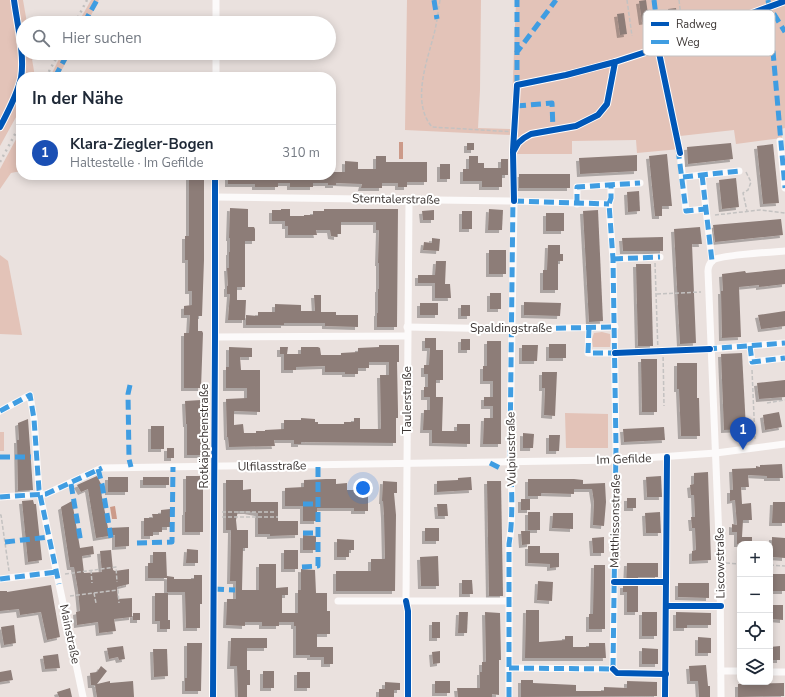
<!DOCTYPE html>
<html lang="de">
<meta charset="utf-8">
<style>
body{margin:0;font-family:"Nunito Sans",sans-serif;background:#f6f6f7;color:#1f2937}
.controls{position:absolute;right:12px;bottom:12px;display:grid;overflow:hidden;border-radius:8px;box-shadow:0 2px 10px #0003}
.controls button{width:36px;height:36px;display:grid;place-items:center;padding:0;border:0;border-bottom:1px solid #e0e1e3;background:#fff;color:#1f2937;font:20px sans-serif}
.you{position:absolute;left:363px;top:488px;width:14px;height:14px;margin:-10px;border:3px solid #fff;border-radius:50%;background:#1a73e8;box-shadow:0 0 0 6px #1a73e833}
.badge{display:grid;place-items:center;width:26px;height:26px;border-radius:50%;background:#ea580c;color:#fff;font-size:13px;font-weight:700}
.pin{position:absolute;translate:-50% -33px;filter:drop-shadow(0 1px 2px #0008)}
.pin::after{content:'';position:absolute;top:21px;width:14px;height:12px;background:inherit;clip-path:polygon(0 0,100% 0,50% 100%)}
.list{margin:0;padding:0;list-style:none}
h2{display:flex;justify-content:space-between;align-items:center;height:52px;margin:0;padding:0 16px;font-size:17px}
h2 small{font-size:13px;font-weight:400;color:#747a83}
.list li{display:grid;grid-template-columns:26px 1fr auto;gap:12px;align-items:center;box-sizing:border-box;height:56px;padding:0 16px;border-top:1px solid #e0e1e3}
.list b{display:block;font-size:15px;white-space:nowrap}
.list p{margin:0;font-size:13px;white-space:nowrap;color:#747a83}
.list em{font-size:13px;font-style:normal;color:#747a83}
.icon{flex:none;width:22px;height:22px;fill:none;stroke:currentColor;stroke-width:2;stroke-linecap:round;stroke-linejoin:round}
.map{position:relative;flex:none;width:785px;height:697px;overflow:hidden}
.search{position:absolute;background:#fff;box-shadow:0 2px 10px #0003;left:16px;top:16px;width:320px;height:44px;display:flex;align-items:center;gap:10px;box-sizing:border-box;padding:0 14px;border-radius:22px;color:#747a83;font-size:15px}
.panel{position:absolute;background:#fff;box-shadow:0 2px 10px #0003;left:16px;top:72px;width:320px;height:108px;border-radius:16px}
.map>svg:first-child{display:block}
.green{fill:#e3c3b8}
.water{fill:#cc9a89}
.building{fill:#8d7d78;filter:url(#shadow)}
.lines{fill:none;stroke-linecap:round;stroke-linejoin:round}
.path{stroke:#c4c2c1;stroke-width:1.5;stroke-dasharray:4 2;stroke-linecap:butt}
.street{stroke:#fcfafa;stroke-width:7}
.rail{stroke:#c2c0bf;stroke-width:2.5;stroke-dasharray:2 4;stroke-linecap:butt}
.quiet{stroke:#3f9de2;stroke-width:5;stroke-dasharray:10 5;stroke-linecap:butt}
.cycleway-casing{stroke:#fff;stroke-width:8}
.cycleway{stroke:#0057b8;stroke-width:6}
.labels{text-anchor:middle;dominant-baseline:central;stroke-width:4;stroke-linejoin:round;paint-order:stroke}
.street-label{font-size:12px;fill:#3b3533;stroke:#fff}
.key{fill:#fff;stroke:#c4c2c2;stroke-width:1}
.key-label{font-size:11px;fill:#3b3533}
</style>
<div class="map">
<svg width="785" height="697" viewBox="0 0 785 697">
<defs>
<filter id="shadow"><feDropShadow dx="-3" dy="3" stdDeviation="0" flood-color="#0004"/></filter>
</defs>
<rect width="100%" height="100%" fill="#eae1de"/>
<g class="green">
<path d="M0 0H23L27 23H23V53H31L35 77H21V108L0 146Z"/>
<path d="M91 0H99L87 23H78Z"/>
<path d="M407 0H481L480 90 478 128 511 129 516 0H785V128L781 129 782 138 736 144 734 130 680 136V149L637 153 636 140 572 141V154H511V135L405 130Z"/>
<path d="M62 53H71L58 77H50Z"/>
<path d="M21 130V171L11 173 0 189V169Z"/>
<path d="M0 255 8 261 22 335 0 334Z"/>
<path d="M602 332 610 334 611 340 610 347H593L592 339 594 333Z"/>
<path d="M565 413 608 414V448H566Z"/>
<rect x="0" y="432" width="4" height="19"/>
</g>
<g class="water">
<rect x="399" y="142" width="4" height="17"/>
<path d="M115 506 117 519H112L110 507Z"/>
</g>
<g class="building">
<path d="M646 0 649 21 642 22 639 1Z"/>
<path d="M676 8 679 30 671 31 668 9Z"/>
<path d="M624 13 627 34 620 35 617 14Z"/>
<rect x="467" y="143" width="7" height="7"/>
<path d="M731 143 733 159 688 164 687 147Z"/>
<path d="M773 144 779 203 763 204 757 146Z"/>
<path d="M667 154 672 206H662V216H655L649 156Z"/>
<path d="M637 155V171L580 174 579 158Z"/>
<path d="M376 156H386V162H427V182H407V187H398V183H382V188H361L362 184 336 183V185H328V183H313V187H290V183H278V187H255V184H228V175H331V172H345V161L358 162V169H376Z"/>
<path d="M469 156H478V163H484V168H501V159H508V175H502V187H482V181H463V169H469Z"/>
<rect x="440" y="164" width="10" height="15"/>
<rect x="519" y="174" width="51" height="14"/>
<path d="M189 175H204V260L202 316H198V331H202L203 333 201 388H184V333H189L190 315H184V306L192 305V291H188V260H185V236H189Z"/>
<path d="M736 178 739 207 722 209 719 180Z"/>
<path d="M639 191 640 211 628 212 627 192Z"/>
<path d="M230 208 248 209V227H254L255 229V241H245V287H237V300H246L245 320H228L230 294H227V286H228L227 268H229V252H230V238H229Z"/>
<path d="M281 209H290V216H304V215H313V211H324V209H398L397 327H377V313H378V289H379V263H378L379 230H376V222H341V234H337V237L331 236 330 230H316L317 235H288V226H285V221H272V210H281Z"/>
<path d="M489 209 503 210 502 230H488Z"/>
<path d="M434 210V220H423L422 211Z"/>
<path d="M598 210 603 321 589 322 583 211Z"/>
<rect x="462" y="211" width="10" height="18"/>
<rect x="546" y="213" width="18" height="18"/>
<path d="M781 219 783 235 715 242 713 225Z"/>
<path d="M700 227 702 244H692L696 343 680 344 674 229Z"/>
<path d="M663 237V251H623L622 238Z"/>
<path d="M432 238 440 239 439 251 423 250 424 242 432 243Z"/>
<path d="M548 245H560V254H563V261H558V290H543V270H547Z"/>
<rect x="489" y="250" width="17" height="24"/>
<path d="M436 261H446L445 284H450L451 298H435V283H418V275H435Z"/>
<path d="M636 264H651L653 346H638Z"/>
<path d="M785 269V284L759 287V285L739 287 741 337 722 338 721 291H723L722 274 745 271 746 273Z"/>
<rect x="490" y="293" width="11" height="16"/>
<path d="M314 295H321V312H336V315H358V327L325 326V323H284V325H246V315L258 316V312H275V304L301 305V311H315Z"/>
<path d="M524 302 561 303 560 316 524 315Z"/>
<rect x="420" y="303" width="18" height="12"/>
<rect x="461" y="305" width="9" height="11"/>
<path d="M785 311V326L761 329 758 315Z"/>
<path d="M425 338H436V350H443V380H436V397H433H443L442 431H457V424H470V444L432 443V430H423L424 410H430V397H424V387H428V374H424V365H429L430 348H425Z"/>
<rect x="461" y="339" width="9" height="11"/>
<path d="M487 341H501V444H483L484 418H493V406H484V397H493V381H483V366H487Z"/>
<rect x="549" y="344" width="17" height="14"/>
<path d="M379 345H399V362H397L398 412V418H396V443L301 442V444H294V440H274L275 446 229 447 228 437H227L226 399 247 398V388H226V367H229V347L252 348V357H240L241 370H260V412L234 411V425L243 424 244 433H256V431H265V430L284 429V420H301V418L315 419V422H318V424H344V422H354V418H360V429H381L380 375H389V362H369V368H358V374H345V372H325V366L296 367V370H284V354H280V347H288L287 354H301V347H318L320 348 321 355H341V353L358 352V348L379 347Z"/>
<path d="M522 345H538L537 361H522Z"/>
<path d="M742 353 746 429 724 430 721 354Z"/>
<path d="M641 359H657V412H642Z"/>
<path d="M677 363H697V398H699L700 436H681L679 389H677Z"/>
<path d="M542 372H557L555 416 544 415 545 388H542Z"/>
<path d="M785 380V397L759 399 757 383Z"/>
<path d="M201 400 203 455H187V424H186L185 401Z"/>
<path d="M779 412 782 427 765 430 763 415Z"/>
<path d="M28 419 33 490 18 491 17 440H19L18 423Z"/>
<rect x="151" y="426" width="13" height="23"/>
<path d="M664 427 665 440 624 442 623 429Z"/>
<path d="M523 433 534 434 533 448H523Z"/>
<path d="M549 435H560L559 451H549Z"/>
<rect x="167" y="448" width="7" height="10"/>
<path d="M782 464 783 478H767V476L748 475 749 487H741L742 504 751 503 752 520H743L742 537H752V544H737V532H732V524L737 525 735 500 730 501V490H733L732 469 756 468V466L760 467V465Z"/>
<path d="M708 472 711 560 692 561V551L696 550 695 528H692L691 517H695L694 495H691L690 485 694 484V473Z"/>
<path d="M97 476 105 492H101L108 528 129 527V546L115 547V535L96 538 88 489 81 492 77 485Z"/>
<path d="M186 476H203V532H185V512H186Z"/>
<path d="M661 476 662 497H647L646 477Z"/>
<rect x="108" y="477" width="20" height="15"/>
<rect x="143" y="477" width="26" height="8"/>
<path d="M471 477 472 490 437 492V481L458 480V478Z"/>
<path d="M326 479H336V484L347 483V490H368V511H354V508H317V521H303V506H285V488L304 487V480Z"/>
<path d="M528 479H574L583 480V484L605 483 606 502 604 526 593 525 594 502 592 489H574V494L541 493V496H528Z"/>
<path d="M226 480H243V490L251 489V502H278V521H298V535L270 536V534H258V513L247 511H238L236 520 237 530H226Z"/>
<path d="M383 481 397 482V493H394L396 515 395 591H336V571H371V559H385L384 515 383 501H382Z"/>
<path d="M487 481H501L503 596H489Z"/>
<rect x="627" y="498" width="9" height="10"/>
<rect x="521" y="499" width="9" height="11"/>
<path d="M33 500 34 504H36L42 560 28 562 22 501Z"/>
<path d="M72 501 80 548 93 546 94 554 82 556 84 573 102 572 100 551 111 550 113 570 115 571 129 569V584L117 587 118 599 132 598V617L114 619 116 631 99 633 98 622 77 625 76 612 80 611 78 590 74 567H70L61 507Z"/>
<path d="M773 502H785V523H772Z"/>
<path d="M437 504H447L448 516H438Z"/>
<path d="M170 509V527H162V532H153V536H144V518H153L152 514H161V510Z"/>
<rect x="528" y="512" width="12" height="18"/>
<path d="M660 512 661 533H646L645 513Z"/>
<path d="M553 513H573V529L552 528Z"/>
<rect x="425" y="528" width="14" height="13"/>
<path d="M231 530H248V548H243L242 590H259V564H276V588L288 587V595H282V613H298V590H301V569L315 570 316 593H327V611H330V634H317V647H333V664H324V657H310V655H296V626H294V622H279V626H262V622H245V626L226 625 227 599H236V581H230Z"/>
<path d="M521 531H530V544L522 545Z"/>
<path d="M303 535 316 536V550H303Z"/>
<path d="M604 537V553H593L592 538Z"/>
<path d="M772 537 785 538V558L772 557Z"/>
<path d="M337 539 354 540V550H349V557H337Z"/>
<path d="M528 546H540V553H559V567L550 568V564L528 563Z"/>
<path d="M187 549 198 550V563H186Z"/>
<rect x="284" y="550" width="14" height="19"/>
<path d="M153 552H166L167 578H148V563H153Z"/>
<path d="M438 556 439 586H421L420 557Z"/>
<path d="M627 563H658V577H638V612H627V592H623V585H626Z"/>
<path d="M594 565H605V629H589V614H593Z"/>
<path d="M772 574H785V591H771Z"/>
<path d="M194 575H202V604H200V628H186L185 592H167V576L174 577V579H194Z"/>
<path d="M462 580H472L473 594H462Z"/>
<path d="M538 581 553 582 552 601 537 600Z"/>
<path d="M678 583H709V598L678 597Z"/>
<path d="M51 585 60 637 47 640 41 612 20 615 19 609 0 611V591H7V592Z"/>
<path d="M155 593H168V620H170V629H160V621H155Z"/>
<path d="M772 605H783V620L772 619Z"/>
<path d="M526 610H539V642L565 640V636H573V647H589V643H605L606 658H525Z"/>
<path d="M459 612H468L467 633H458Z"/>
<path d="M485 612 500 613 501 660H499V695L492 694V697H458L457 688H480V672H482V662H486Z"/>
<rect x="642" y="612" width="15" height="24"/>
<path d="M676 612 711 613V625H687V628H676Z"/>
<rect x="133" y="613" width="7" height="7"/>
<rect x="432" y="622" width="8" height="16"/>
<path d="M14 625 16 643 4 645 1 627Z"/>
<path d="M698 637 711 638V653H698Z"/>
<path d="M231 638H267V648H247V670H250V685H247V697H238L237 666H230Z"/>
<path d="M187 643H202L201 691H185V678H187Z"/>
<path d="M123 646 125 659 119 660 118 657 109 659 107 648Z"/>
<path d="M780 646V660H770V647Z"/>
<path d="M642 648 658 649V664H642Z"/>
<path d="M153 649H167L168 676 154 677Z"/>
<path d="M440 651V663L433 664 432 652Z"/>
<path d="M58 654 60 668 45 669 43 656Z"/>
<path d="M706 665 708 686H710V697H699L698 681H690L689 666Z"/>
<path d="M101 666 107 671 97 684 110 681V683L133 681 134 697H97L95 685H91L90 673 97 672Z"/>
<path d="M11 670 13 680 0 682V672Z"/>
<rect x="263" y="671" width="11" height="17"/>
<rect x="297" y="672" width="13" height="16"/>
<path d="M521 680H533V683L576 685V691H604V687L627 688V681L657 682V696L521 697Z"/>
<rect x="435" y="681" width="15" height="12"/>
<path d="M385 682 400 683V690H394V697H379V689H385Z"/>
<path d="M784 683V696L738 697V684Z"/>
<path d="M70 688 72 697H59L57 692Z"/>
</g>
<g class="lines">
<g class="path">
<path d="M440 0C438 11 437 23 434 34 427 62 411 102 432 127L515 132"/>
<path d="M627 0 632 36"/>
<path d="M679 0 681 17"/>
<path d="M746 172 751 182 748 190 743 193 747 211"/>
<path d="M715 215 760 210 785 213"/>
<path d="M655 263 658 352"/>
<path d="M657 294 701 292"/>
<path d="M663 351 664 406"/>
<path d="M752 370 755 439"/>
<path d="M767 403 785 400"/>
<path d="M222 512H276"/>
<path d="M0 515H1L9 571"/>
<path d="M222 517H278"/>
<path d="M726 563 740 564"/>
<path d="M770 565 785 566"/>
<path d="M91 570 92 583"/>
<path d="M65 574 116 567 117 582"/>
<path d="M94 593 96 603"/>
<path d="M70 596 118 590 119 603"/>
</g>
<g class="street">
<path d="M216 0V23"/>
<path d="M216 77V53"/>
<path d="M780 141 785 188"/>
<path d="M680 153 686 211 705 209"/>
<path d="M702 175 712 261"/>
<path d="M683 177 739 171"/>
<path d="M215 197 514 201 609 204"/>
<path d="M577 204V187L640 183"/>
<path d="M613 259 660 257"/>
<path d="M407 327 511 329 615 327"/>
<path d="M589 328 588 353H615"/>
<path d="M215 337 407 336"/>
<path d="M750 346 752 362 785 358"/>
<path d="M710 349 785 343"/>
<path d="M0 411 30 395 34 419 39 490 83 697"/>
<path d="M0 497 46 494 102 468 616 460 716 453 785 444"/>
<path d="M0 579 56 572"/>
<path d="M338 601H509"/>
<path d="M406 601 409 199"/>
<path d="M509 668 613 669 616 447 613 259 609 204 611 198V185"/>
<path d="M721 671H740"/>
<path d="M770 672H785"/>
<path d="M213 697 215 337V175"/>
<path d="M509 697V544C514 513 511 480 510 449L514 201"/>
<path d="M721 697 720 563 708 271C708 267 710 263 713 260 721 255 772 252 785 251"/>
</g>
<g class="rail">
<path d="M75 23 87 0"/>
<path d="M46 77 59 53"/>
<path d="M0 162 21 123"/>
</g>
<g class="quiet">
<path d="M434 0 437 19"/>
<path d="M654 0 659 41 658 49"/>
<path d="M768 0 769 6 785 32"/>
<path d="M769 6 785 188"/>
<path d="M84 23 97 0"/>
<path d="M517 52V0"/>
<path d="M55 77 68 53"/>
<path d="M517 85V52L556 0"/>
<path d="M516 106 552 103 553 130"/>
<path d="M678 149 686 211 705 209"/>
<path d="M702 175 712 261"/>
<path d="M683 177 739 171"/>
<path d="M514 201 609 204"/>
<path d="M577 204V187L640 183"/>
<path d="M613 259 660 257"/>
<path d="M589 328 588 353H619"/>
<path d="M511 329 615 327"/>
<path d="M750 346 752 362 785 358"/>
<path d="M707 349 785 343"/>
<path d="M130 385 128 394 129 459 131 467"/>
<path d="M0 411 30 395 34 419 39 490 59 584"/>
<path d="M0 457H31"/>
<path d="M490 463 500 468"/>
<path d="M98 469 102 484 111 538"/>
<path d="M71 484 81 543"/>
<path d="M0 497 46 494 102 468"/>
<path d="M303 504H319"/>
<path d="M303 533H318"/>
<path d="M5 542 49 537"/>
<path d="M137 543 172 542 173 467"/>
<path d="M302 567 318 566V465"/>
<path d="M0 579 56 572"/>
<path d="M214 589 235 590"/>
<path d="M509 668 613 669 616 447 613 259 609 204 611 198V185"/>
<path d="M509 697V544C514 513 511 480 510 449L513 197"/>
</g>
<defs>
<g id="cycleway">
<path d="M658 48 680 153"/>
<path d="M0 127C8 112 17 95 21 78 25 56 17 23 14 0"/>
<path d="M513 150 517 85 566 75 615 62"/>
<path d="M514 201 513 152 518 143 524 138 531 134 576 126 598 115 607 104 615 62 658 48 785 1"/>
<path d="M615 353 710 349"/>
<path d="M614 582H666"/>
<path d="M406 601 408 611V697"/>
<path d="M666 606H721"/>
<path d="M613 669 617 673 666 674"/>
<path d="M213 697 215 337V175"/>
<path d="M665 697 667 457"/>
</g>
</defs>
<use href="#cycleway" class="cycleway-casing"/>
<use href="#cycleway" class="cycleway"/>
</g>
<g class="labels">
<g class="street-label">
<text transform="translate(396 199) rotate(1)">Sterntalerstraße</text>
<text x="511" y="328">Spaldingstraße</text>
<text transform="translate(407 400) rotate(-90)">Taulerstraße</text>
<text transform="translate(204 436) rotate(-90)">Rotkäppchenstraße</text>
<text transform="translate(511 449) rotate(-91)">Vulpiusstraße</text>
<text transform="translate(624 459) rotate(-2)">Im Gefilde</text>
<text transform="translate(272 466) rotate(-1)">Ulfilasstraße</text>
<text transform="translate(615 521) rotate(-89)">Matthissonstraße</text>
<text transform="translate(720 563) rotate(-91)">Liscowstraße</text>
<text transform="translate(70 634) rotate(78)">Mainstraße</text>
</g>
</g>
<rect x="643" y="10" width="132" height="46" rx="6" class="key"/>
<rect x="651" y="22" width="18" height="4" fill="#0057b8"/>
<rect x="651" y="40" width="18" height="4" fill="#3f9de2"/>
<g class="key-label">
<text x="676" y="28">Radweg</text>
<text x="676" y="46">Weg</text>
</g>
</svg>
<div class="controls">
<button>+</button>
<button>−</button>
<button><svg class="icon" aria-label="locate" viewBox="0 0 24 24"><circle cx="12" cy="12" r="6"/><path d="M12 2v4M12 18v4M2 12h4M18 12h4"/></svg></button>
<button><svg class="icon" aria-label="layers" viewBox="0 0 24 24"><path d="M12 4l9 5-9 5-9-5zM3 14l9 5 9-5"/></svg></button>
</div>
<div class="you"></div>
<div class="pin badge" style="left:743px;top:450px;background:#1a4fb4">1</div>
<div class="search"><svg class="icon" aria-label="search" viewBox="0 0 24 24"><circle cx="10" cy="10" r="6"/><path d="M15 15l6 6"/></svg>Hier suchen</div>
<section class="panel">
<h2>In der Nähe<small></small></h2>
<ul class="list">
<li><span class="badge" style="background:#1a4fb4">1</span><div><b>Klara-Ziegler-Bogen</b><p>Haltestelle · Im Gefilde</p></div><em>310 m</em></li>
</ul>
</section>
</div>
